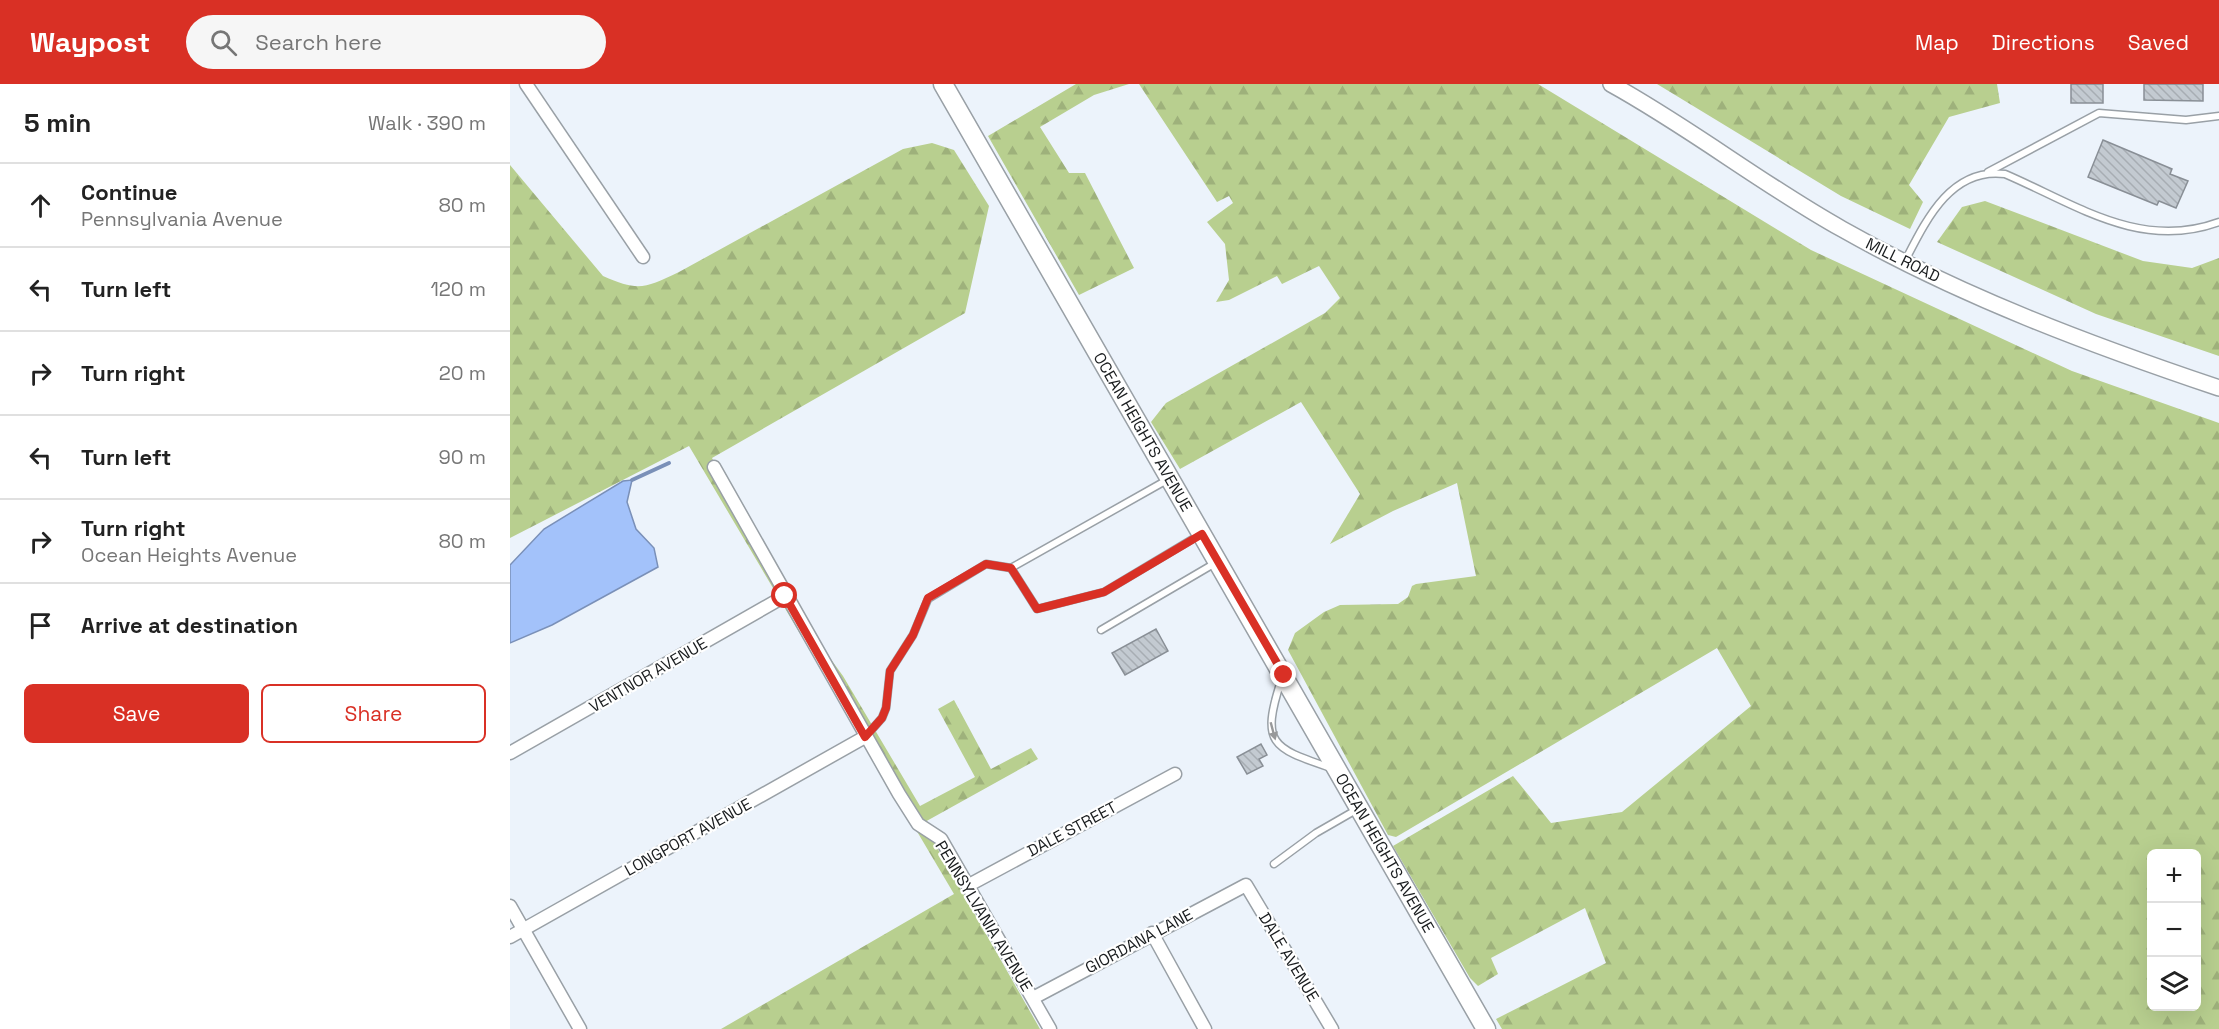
<!DOCTYPE html>
<meta charset="utf-8">
<style>
body{margin:0;font-family:"Space Grotesk",sans-serif;background:#f6f6f6;color:#222}
.controls{position:absolute;right:18px;bottom:18px;display:grid;overflow:hidden;border-radius:9px;box-shadow:0 6px 24px #0002}
.controls button{width:54px;height:54px;display:grid;place-items:center;padding:0;border:0;border-bottom:2px solid #e0e0e0;background:#fff;color:#222;font:30px sans-serif}
.stop{position:absolute;width:18px;height:18px;margin:-14px;border:4px solid #d93025;border-radius:50%;background:#fff}
.stop.end{background:#d93025;border-color:#fff;box-shadow:0 2px 6px #0008}
.list{margin:0;padding:0;list-style:none}
h2{display:flex;justify-content:space-between;align-items:center;height:78px;margin:0;padding:0 24px;font-size:26px}
h2 small{font-size:20px;font-weight:400;color:#767676}
.list li{display:grid;grid-template-columns:39px 1fr auto;gap:18px;align-items:center;box-sizing:border-box;height:84px;padding:0 24px;border-top:2px solid #e0e0e0}
.list b{display:block;font-size:22px;white-space:nowrap}
.list p{margin:0;font-size:20px;white-space:nowrap;color:#767676}
.list em{font-size:20px;font-style:normal;color:#767676}
.actions{display:flex;gap:12px;padding:18px 24px}
.actions a{flex:1;padding:14px 0;border:2px solid #d93025;border-radius:9px;text-align:center;font-size:21px;color:#d93025}
.actions .main{background:#d93025;color:#fff}
.icon{flex:none;width:33px;height:33px;fill:none;stroke:currentColor;stroke-width:2;stroke-linecap:round;stroke-linejoin:round}
.map{position:relative;flex:none;width:1709px;height:945px;overflow:hidden}
header{display:flex;align-items:center;gap:36px;box-sizing:border-box;height:84px;padding:0 30px;background:#d93025;color:#fff}
header strong{font-size:28px}
nav{display:flex;gap:33px;margin-inline-start:auto;font-size:21px}
.search{width:420px;height:54px;background:#f6f6f6;display:flex;align-items:center;gap:15px;box-sizing:border-box;padding:0 21px;border-radius:33px;color:#767676;font-size:22px}
main{display:flex}
aside{flex:1;background:#fff}
.map>svg:first-child{display:block}
.forest{fill:url(#forest-firs);fill-rule:evenodd}
.water{fill:#a3c2fa;stroke:#7a90b8;stroke-width:1.5}
.lines{fill:none;stroke-linecap:round;stroke-linejoin:round}
.stream{stroke:#7a90b8;stroke-width:4}
.building{fill:url(#building-back-hatch);stroke:#898f96;stroke-width:1.5}
.service-casing{stroke:#99a0a6;stroke-width:9}
.minor-casing{stroke:#99a0a6;stroke-width:15}
.tertiary-casing{stroke:#99a0a6;stroke-width:18}
.secondary-casing{stroke:#99a0a6;stroke-width:21}
.service{stroke:#fff;stroke-width:6}
.minor{stroke:#fff;stroke-width:12}
.tertiary{stroke:#fff;stroke-width:15}
.secondary{stroke:#fff;stroke-width:18}
.oneway{fill:#98999a}
.route{stroke:#d93025;stroke-width:8}
.labels{text-anchor:middle;dominant-baseline:central;stroke-width:4.5;stroke-linejoin:round;paint-order:stroke}
.street-label{font-size:16px;fill:#191c1e;stroke:#fff}
</style>
<header>
<strong>Waypost</strong>
<div class="search"><svg class="icon" aria-label="search" viewBox="0 0 24 24"><circle cx="10" cy="10" r="6"/><path d="M15 15l6 6"/></svg>Search here</div>
<nav><a>Map</a><a>Directions</a><a>Saved</a></nav>
</header>
<main>
<aside>
<h2>5 min<small>Walk · 390 m</small></h2>
<ul class="list">
<li><svg class="icon" aria-label="ahead" viewBox="0 0 24 24"><path d="M12 20V5M6 11l6-6 6 6"/></svg><div><b>Continue</b><p>Pennsylvania Avenue</p></div><em>80 m</em></li>
<li><svg class="icon" aria-label="left" viewBox="0 0 24 24"><path d="M17 20v-9H6M10 6l-5 5 5 5"/></svg><div><b>Turn left</b></div><em>120 m</em></li>
<li><svg class="icon" aria-label="right" viewBox="0 0 24 24"><path d="M7 20v-9h11M14 6l5 5-5 5"/></svg><div><b>Turn right</b></div><em>20 m</em></li>
<li><svg class="icon" aria-label="left" viewBox="0 0 24 24"><path d="M17 20v-9H6M10 6l-5 5 5 5"/></svg><div><b>Turn left</b></div><em>90 m</em></li>
<li><svg class="icon" aria-label="right" viewBox="0 0 24 24"><path d="M7 20v-9h11M14 6l5 5-5 5"/></svg><div><b>Turn right</b><p>Ocean Heights Avenue</p></div><em>80 m</em></li>
<li><svg class="icon" aria-label="arrive" viewBox="0 0 24 24"><path d="M6 21V4h12l-3 4 3 4H6"/></svg><div><b>Arrive at destination</b></div></li>
</ul>
<div class="actions"><a class="main">Save</a><a>Share</a></div>
</aside>
<div class="map">
<svg width="1709" height="945" viewBox="0 0 1709 945">
<defs>
<pattern id="forest-firs" width="22" height="20" patternUnits="userSpaceOnUse" patternTransform="scale(1.5)"><rect width="22" height="20" fill="#b8cf8f"/><path d="M5 1l3.5 6h-7zM16 11l3.5 6h-7z" fill="#9eb17b"/></pattern>
<pattern id="building-back-hatch" width="6" height="6" patternUnits="userSpaceOnUse" patternTransform="scale(1.5)"><rect width="6" height="6" fill="#c3cad1"/><path d="M-1 5l2 2M0 0l6 6M5-1l2 2" fill="none" stroke="#a7adb3"/></pattern>
</defs>
<rect width="100%" height="100%" fill="#ecf3fb"/>
<g class="forest">
<path d="M566 0H619L584 11 530 43 559 89H575L624 184 569 211 478 52Z"/>
<path d="M629 0H1028L1301 166 1562 287 1709 339V945H992L986 935 1096 879 1075 824 981 874 988 890 968 902 960 894 883 762 1003 692 1041 739 1112 728 1241 622 1207 564 886 753 878 751 778 566 785 549 814 528 830 521 888 520 898 513 902 502 906 500 966 492 947 399 883 427 820 460 850 410 791 318 670 385 641 338 656 319 815 229 830 214 809 182 772 200 767 192 719 216 706 218 719 196 715 160 697 138 723 119 719 112 707 118ZM1642 770H1686V922H1642Z"/>
<path d="M1147 0H1487L1490 19 1439 33 1399 101 1413 118 1400 145 1331 112Z"/>
<path d="M422 59 444 66 479 122 455 229 202 374 275 512 333 592 410 722 465 693 428 625 444 616 481 685 521 664 528 675 413 739 530 945H211L444 810 179 362 0 454V81L93 192C129 208 135 204 169 188L393 65Z"/>
<path d="M1475 117 1633 177 1682 184 1709 174V272L1586 230 1427 158 1452 123Z"/>
</g>
<path class="water" d="M122 396 117 418 126 445 144 464 148 483 42 541 0 559V481L34 445 113 397Z"/>
<g class="lines">
<path class="stream" d="M122 396 159 379"/>
</g>
<g class="building">
<rect x="1561" y="0" width="32" height="19"/>
<path d="M1634 0H1693V17L1634 16Z"/>
<path d="M1593 56 1662 85 1660 90 1678 97 1666 124 1649 117 1647 121 1578 93Z"/>
<path d="M646 545 658 567 615 591 602 569Z"/>
<path d="M751 660 757 671 749 675 753 682 737 690 727 673Z"/>
</g>
<g class="lines">
<defs>
<g id="service">
<path d="M1478 88 1589 29 1676 36 1709 32"/>
<path d="M1395 177C1416 136 1441 83 1495 90 1565 120 1630 167 1709 138"/>
<path d="M657 396 501 484 527 525 594 508 691 450"/>
<path d="M591 546 707 478"/>
<path d="M771 597C750 661 763 664 821 684"/>
<path d="M356 652 372 634 376 624 380 587 403 551 418 515 476 480 501 484"/>
<path d="M764 780 806 749 846 726"/>
</g>
<g id="minor">
<path d="M16 0 133 173"/>
<path d="M204 383 389 710 408 740 431 755 540 945"/>
<path d="M0 669 275 512"/>
<path d="M459 801 665 690"/>
<path d="M0 822 70 945"/>
<path d="M642 849 695 945"/>
<path d="M0 853 355 653"/>
<path d="M523 914 736 801 822 945"/>
</g>
<path id="tertiary" d="M1101 0C1181 44 1253 101 1332 145 1450 212 1581 261 1709 304"/>
<path id="secondary" d="M433 0 976 945"/>
</defs>
<use href="#service" class="service-casing"/>
<use href="#minor" class="minor-casing"/>
<use href="#tertiary" class="tertiary-casing"/>
<use href="#secondary" class="secondary-casing"/>
<use href="#service" class="service"/>
<use href="#minor" class="minor"/>
<use href="#tertiary" class="tertiary"/>
<use href="#secondary" class="secondary"/>
</g>
<defs><path id="oneway-solid" d="M-6-.8H1V-3.2L6.5 0L1 3.2V.8H-6Z" transform="scale(1.5)"/></defs>
<use class="oneway" href="#oneway-solid" transform="translate(763 647) rotate(75)"/>
<g class="lines">
<path class="route" d="M275 512 355 653 372 634 376 624 380 587 403 551 418 514 476 480 501 484 527 525 594 508 692 450 774 591"/>
</g>
<g class="labels">
<g class="street-label">
<text transform="translate(1393 176) rotate(26)">MILL ROAD</text>
<text transform="translate(633 348) rotate(60)">OCEAN HEIGHTS AVENUE</text>
<text transform="translate(138 591) rotate(-30)">VENTNOR AVENUE</text>
<text transform="translate(562 745) rotate(-28)">DALE STREET</text>
<text transform="translate(178 753) rotate(-29)">LONGPORT AVENUE</text>
<text transform="translate(875 769) rotate(60)">OCEAN HEIGHTS AVENUE</text>
<text transform="translate(474 832) rotate(59)">PENNSYLVANIA AVENUE</text>
<text transform="translate(629 857) rotate(-28)">GIORDANA LANE</text>
<text transform="translate(779 873) rotate(59)">DALE AVENUE</text>
</g>
</g>
</svg>
<div class="controls">
<button>+</button>
<button>−</button>
<button><svg class="icon" aria-label="layers" viewBox="0 0 24 24"><path d="M12 4l9 5-9 5-9-5zM3 14l9 5 9-5"/></svg></button>
</div>
<div class="stop" style="left:275px;top:512px"></div>
<div class="stop end" style="left:774px;top:591px"></div>
</div>
</main>
